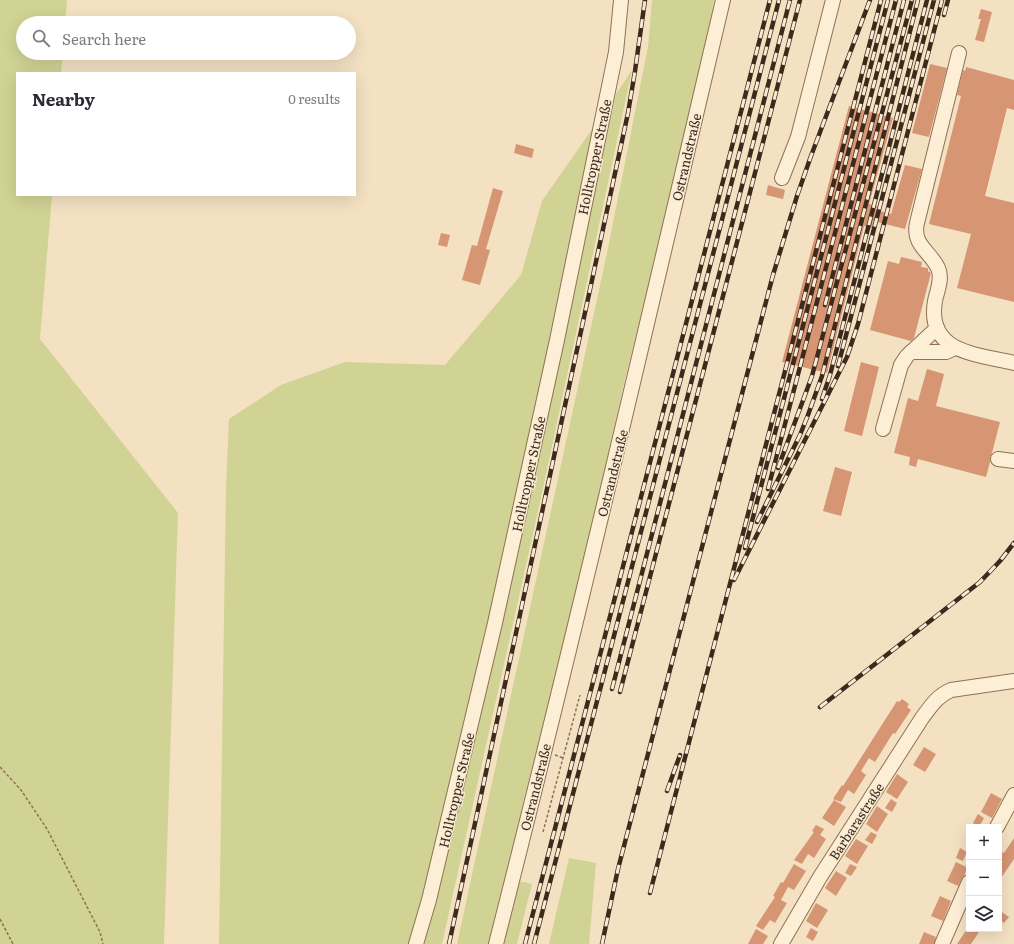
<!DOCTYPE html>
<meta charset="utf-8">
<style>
body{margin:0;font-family:Literata,serif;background:#f2f2f3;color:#2b2b33}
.controls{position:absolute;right:12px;bottom:12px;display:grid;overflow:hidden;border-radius:0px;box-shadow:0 4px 16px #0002}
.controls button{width:36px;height:36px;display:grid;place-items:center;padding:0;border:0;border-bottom:1px solid #e1e1e2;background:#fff;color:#2b2b33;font:20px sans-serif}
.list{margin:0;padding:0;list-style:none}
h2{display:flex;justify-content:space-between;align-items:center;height:52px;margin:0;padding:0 16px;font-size:17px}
h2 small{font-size:13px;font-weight:400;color:#7c7c81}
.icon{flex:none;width:22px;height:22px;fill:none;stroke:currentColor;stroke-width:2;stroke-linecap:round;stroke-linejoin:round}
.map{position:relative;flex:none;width:1014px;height:944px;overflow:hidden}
.search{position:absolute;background:#fff;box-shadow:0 4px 16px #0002;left:16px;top:16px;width:340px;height:44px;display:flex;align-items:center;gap:10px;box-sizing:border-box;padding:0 14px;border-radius:22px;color:#7c7c81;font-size:15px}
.panel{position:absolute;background:#fff;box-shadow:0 4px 16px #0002;left:16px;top:72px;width:340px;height:124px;border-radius:0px}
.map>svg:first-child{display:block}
.green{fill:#d0d394}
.building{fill:#d69573}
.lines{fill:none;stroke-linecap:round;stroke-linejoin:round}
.minor-casing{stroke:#907056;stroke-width:16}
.path{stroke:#907056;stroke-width:1.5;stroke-dasharray:3 2;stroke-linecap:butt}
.minor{stroke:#fdeed6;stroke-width:14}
.rail-casing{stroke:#3e2a1c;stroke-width:4.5}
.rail{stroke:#f9ebd3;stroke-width:3;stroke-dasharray:9;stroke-linecap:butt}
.labels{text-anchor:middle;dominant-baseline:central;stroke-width:3;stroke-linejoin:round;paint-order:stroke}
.street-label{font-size:13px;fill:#3e2a1c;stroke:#f9ebd3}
</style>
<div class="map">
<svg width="1014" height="944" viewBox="0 0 1014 944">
<rect width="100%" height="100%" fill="#f3e1c2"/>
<g class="green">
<path d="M0 0H67L65 23H23V53H63L61 73H17V195H52L40 339 178 513 164 944H0Z"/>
<path d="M652 0H714L708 34 669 204 625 379 578 588 523 803 507 880 490 944H457L607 253 648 47Z"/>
<path d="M632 70 542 493 442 944H423L536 468 616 94Z"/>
<path d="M595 125 585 184 497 591 411 944H219L226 487 229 419 281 385 345 362 445 365 521 275 542 201Z"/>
<path d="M569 858 596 863 589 944H549Z"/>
<path d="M519 881 532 884 517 944H502Z"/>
</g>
<g class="building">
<path d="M981 9 992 12 984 42 975 40 981 19H978Z"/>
<path d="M930 64 947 68 929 137 912 133Z"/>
<path d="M966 67 1014 80V110L1007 108 985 196 1014 203V302L957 288 971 234 929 224 961 96 957 95 963 70 965 71Z"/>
<path d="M849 106 893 118 869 204 877 206 876 210 891 214 905 165 922 169 905 229 873 221 872 228 864 226 827 373 782 362Z"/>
<path d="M516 144 534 149 532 158 514 153Z"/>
<path d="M768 185 785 190 783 199 766 195Z"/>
<path d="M493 188 503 191 486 249 490 250 480 285 462 280 472 245 477 246Z"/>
<path d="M441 233 450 235 447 247 438 245Z"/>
<path d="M901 257 922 262 921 267 928 268V271L931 273 914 338 911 341 870 330 888 261 899 264Z"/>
<path d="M861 362 879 367 862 436 844 431Z"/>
<path d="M927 369 944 374 936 406 1000 422 992 453 990 458V462L986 477 918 459 916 467 909 465 910 457 894 453 908 398 918 401Z"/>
<path d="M835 467 852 472 841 516 823 511Z"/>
<path d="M902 699 909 704 907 707 911 710 895 734 893 733 875 762 869 758 861 771 866 775 854 794 848 790 841 802 833 799 842 785 843 786 897 701 899 702Z"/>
<path d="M924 747 936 754 925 772 913 765Z"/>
<path d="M897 774 908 782 897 799 886 792Z"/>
<path d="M991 793 1002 799 992 818 981 812Z"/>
<path d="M891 799 897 803 892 812 885 808Z"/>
<path d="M834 800 846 807 834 826 822 818Z"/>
<path d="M877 806 888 814 877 832 866 824Z"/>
<path d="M978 814 984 818 979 827 973 823Z"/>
<path d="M816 825 824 829 820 835 826 839 814 858 808 854 802 864 794 860 814 832 812 831Z"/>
<path d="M871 832 877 835 872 844 865 840Z"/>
<path d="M1014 838V859L999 881V857L1002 852 1004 853Z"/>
<path d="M856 839 868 846 857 864 845 856Z"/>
<path d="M960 848 967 852 963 861 956 858Z"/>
<path d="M956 862 968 868 958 886 947 881Z"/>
<path d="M794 864 806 871 794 890 788 887 781 900 787 903 775 923 770 920 763 930 756 926 775 897 773 896 781 882 783 883Z"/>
<path d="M850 864 857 867 851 876 845 873Z"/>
<path d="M836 871 847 878 836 896 825 888Z"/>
<path d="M940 896 951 901 943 921 931 916Z"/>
<path d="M816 903 828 910 817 928 806 921Z"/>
<path d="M999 910 1009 917 1004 923 999 920Z"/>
<path d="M811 928 818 932 813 941 806 937Z"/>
<path d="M756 929 768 936 763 944H748Z"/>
<path d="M967 929H981L971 944H957Z"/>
<path d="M924 932 936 937 934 944H919Z"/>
</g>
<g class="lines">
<defs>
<g id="minor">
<path d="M959 53 917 223C912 245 930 251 938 268 943 278 937 291 935 301 926 353 977 354 1014 363"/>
<path d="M782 178 798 137 833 0"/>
<path d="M911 352H946L955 348"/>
<path d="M883 429 901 365 907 356 937 328"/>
<path d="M998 459 1014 461"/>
<path d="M997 827 1014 795"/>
<path d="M416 944 429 900 495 623 557 340 616 52 621 0"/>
<path d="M496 944C576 630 649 315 723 0"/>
<path d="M781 944 820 877 922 718C931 706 937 696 951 690L1014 681"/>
<path d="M942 944 969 882"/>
</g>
</defs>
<use href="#minor" class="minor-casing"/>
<g class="path">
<path d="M555 755 563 758"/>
<path d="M0 767 21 790 47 829 100 932 103 944"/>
<path d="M543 832 580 695"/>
<path d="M0 919 13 944"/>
</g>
<use href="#minor" class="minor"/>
<defs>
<g id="rail">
<path d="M944 15 948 0"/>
<path d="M825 305 904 0"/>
<path d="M838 366 934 0"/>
<path d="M822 399 830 375 927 0"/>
<path d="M778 468 812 376 912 0"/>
<path d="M768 489 896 0"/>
<path d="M757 522 800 435 808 415 822 376 918 0"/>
<path d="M745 548 888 0"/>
<path d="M734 580 847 357 858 324 942 0"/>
<path d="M612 689 790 0"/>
<path d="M620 692 800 0"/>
<path d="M820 707 980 582 1000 561 1014 543"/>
<path d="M667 791 680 755"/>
<path d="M650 893 881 0"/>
<path d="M449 944 628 113 635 71 645 0"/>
<path d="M525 944 770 0"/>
<path d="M534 944 779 0"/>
<path d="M602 944 618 869 773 275 797 196 811 156 870 0"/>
</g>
</defs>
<use href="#rail" class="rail-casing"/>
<use href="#rail" class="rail"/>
</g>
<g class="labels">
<g class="street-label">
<text transform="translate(594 157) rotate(-78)">Holltropper Straße</text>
<text transform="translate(686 157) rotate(-77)">Ostrandstraße</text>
<text transform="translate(612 473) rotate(-76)">Ostrandstraße</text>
<text transform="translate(528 474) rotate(-78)">Holltropper Straße</text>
<text transform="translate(535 787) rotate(-76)">Ostrandstraße</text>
<text transform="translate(456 790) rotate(-77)">Holltropper Straße</text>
<text transform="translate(856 821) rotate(-57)">Barbarastraße</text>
</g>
</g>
</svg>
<div class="controls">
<button>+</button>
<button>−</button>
<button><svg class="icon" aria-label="layers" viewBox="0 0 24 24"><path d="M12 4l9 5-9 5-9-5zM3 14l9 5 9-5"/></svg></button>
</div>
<div class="search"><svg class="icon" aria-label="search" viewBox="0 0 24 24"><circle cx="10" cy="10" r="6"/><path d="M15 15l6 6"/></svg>Search here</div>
<section class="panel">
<h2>Nearby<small>0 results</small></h2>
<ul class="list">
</ul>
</section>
</div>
